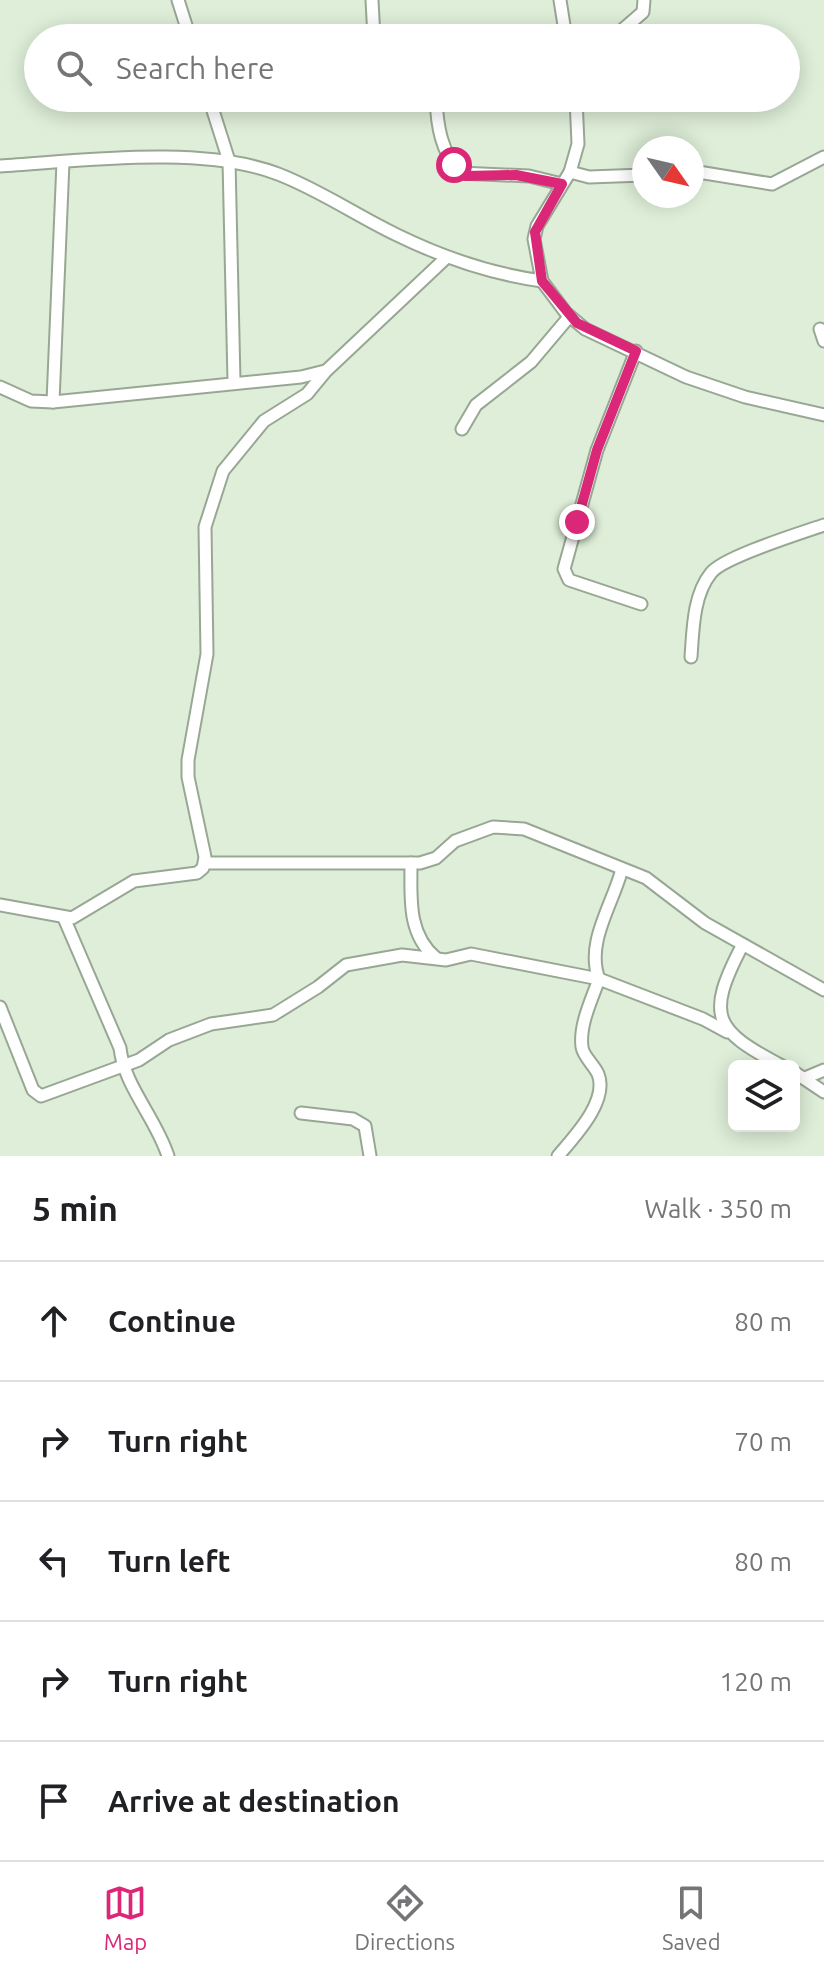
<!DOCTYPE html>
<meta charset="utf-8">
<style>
body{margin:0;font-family:Ubuntu,sans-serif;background:#f2f2f2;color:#202124}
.controls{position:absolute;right:24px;bottom:24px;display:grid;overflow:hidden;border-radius:12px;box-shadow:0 4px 20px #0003}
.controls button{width:72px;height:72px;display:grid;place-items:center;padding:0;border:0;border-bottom:2px solid #e0e0e0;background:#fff;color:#202124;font:40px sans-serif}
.compass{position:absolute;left:632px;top:136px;width:72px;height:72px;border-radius:50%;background:#fff;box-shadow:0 4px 20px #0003;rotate:124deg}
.stop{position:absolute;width:24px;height:24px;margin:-18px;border:6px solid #db2777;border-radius:50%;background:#fff}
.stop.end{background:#db2777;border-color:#fff;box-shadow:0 2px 8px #0008}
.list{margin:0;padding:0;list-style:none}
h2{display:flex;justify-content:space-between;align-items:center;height:104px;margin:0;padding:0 32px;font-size:34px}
h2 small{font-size:26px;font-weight:400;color:#757577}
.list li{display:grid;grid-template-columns:52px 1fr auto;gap:24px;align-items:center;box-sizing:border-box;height:120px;padding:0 32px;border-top:2px solid #e0e0e0}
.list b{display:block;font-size:30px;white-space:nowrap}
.list em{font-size:26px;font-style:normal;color:#757577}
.icon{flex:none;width:44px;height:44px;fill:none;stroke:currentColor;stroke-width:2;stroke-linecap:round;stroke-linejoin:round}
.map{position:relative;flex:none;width:824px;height:1156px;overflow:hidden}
.search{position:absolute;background:#fff;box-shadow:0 4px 20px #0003;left:24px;right:24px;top:24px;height:88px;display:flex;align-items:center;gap:20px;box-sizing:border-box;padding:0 28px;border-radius:44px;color:#757577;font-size:30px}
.sheet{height:704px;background:#fff}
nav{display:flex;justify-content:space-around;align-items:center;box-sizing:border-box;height:112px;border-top:2px solid #e0e0e0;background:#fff;font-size:22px;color:#757577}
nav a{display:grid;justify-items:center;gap:4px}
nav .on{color:#db2777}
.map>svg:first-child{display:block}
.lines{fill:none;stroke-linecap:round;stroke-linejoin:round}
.minor-casing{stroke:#98a793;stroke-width:15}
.minor{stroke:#fff;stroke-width:11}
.route{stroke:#db2777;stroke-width:10}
</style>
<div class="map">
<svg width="824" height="1156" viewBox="0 0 824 1156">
<rect width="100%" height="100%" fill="#deeed8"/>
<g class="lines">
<defs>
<g id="minor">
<path d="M178 0 190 38"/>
<path d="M372 0 374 38"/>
<path d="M560 0 566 38"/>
<path d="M613 38 643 12 644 0"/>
<path d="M209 98 229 161 234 381"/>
<path d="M436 98C437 126 441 151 460 173L529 176 562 184"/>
<path d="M576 98 578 144 570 172 537 226 534 239 542 281 566 313 585 329 686 377 745 397 824 415"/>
<path d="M0 166C81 161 203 145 278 174 320 190 357 216 397 235 442 257 492 274 542 281"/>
<path d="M692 171 772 184 824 157"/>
<path d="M570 172 589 177 644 175"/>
<path d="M820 329 824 341"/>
<path d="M636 351 597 450 564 569 569 580 641 604"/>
<path d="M0 387 31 401 53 402 301 377 325 371"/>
<path d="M53 402 63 162"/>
<path d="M462 429 476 405 531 362 569 317"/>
<path d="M691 657C693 630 693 595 711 573 723 557 801 533 824 525"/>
<path d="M205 863H420L436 858 455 841 493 827 524 829 646 878 705 923 824 990"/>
<path d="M411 863C411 897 407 934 436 958"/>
<path d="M0 905 72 918 134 881 197 873 203 868 205 857 188 777V760L207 654 205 527 223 471 264 421 307 394 326 371 447 257"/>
<path d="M64 918 120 1048C124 1086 156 1118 168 1156"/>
<path d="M742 946C705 1017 714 1030 782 1066"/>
<path d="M0 1007 33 1090 41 1096 139 1060 169 1040 211 1024 273 1015 318 987 346 965 402 955 446 960 471 954 599 979 703 1019 727 1032"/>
<path d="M794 1072 824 1092"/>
<path d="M805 1078 824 1070"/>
<path d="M301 1113 353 1119 365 1126 370 1156"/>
<path d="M558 1156C574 1137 609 1101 598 1074 594 1065 583 1056 582 1047 579 1025 592 999 599 979 585 943 613 904 622 869"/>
</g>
</defs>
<use href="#minor" class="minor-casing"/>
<use href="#minor" class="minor"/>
</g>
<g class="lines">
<path class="route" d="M454 165 465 176 516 175 562 184 535 232 542 281 577 323 636 351 597 450 577 522"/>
</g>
</svg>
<div class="controls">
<button><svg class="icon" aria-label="layers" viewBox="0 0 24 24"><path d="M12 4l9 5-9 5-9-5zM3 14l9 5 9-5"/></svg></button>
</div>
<svg class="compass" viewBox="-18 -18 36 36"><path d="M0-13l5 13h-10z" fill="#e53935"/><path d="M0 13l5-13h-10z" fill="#757577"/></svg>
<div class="stop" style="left:454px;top:165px"></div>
<div class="stop end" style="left:577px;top:522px"></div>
<div class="search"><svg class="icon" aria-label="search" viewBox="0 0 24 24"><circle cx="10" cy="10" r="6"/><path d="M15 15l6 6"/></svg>Search here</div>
</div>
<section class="sheet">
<h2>5 min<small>Walk · 350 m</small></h2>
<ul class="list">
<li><svg class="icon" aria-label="ahead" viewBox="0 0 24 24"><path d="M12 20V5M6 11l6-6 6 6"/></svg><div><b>Continue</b></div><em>80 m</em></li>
<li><svg class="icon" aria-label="right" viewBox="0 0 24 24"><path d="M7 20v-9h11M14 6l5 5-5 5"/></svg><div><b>Turn right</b></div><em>70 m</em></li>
<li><svg class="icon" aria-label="left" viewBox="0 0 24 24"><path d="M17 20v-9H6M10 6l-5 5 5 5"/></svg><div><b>Turn left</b></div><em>80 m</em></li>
<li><svg class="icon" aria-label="right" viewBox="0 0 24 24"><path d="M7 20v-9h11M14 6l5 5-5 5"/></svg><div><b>Turn right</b></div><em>120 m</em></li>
<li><svg class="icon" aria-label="arrive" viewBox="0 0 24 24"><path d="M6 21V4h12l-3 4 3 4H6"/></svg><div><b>Arrive at destination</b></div></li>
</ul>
</section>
<nav>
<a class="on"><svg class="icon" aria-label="map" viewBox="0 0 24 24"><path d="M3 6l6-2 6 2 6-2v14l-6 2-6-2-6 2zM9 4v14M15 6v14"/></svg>Map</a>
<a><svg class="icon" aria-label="directions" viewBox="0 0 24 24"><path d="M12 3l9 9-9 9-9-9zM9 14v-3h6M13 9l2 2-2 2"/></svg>Directions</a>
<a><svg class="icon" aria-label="saved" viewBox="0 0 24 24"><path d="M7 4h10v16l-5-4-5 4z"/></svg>Saved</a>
</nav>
